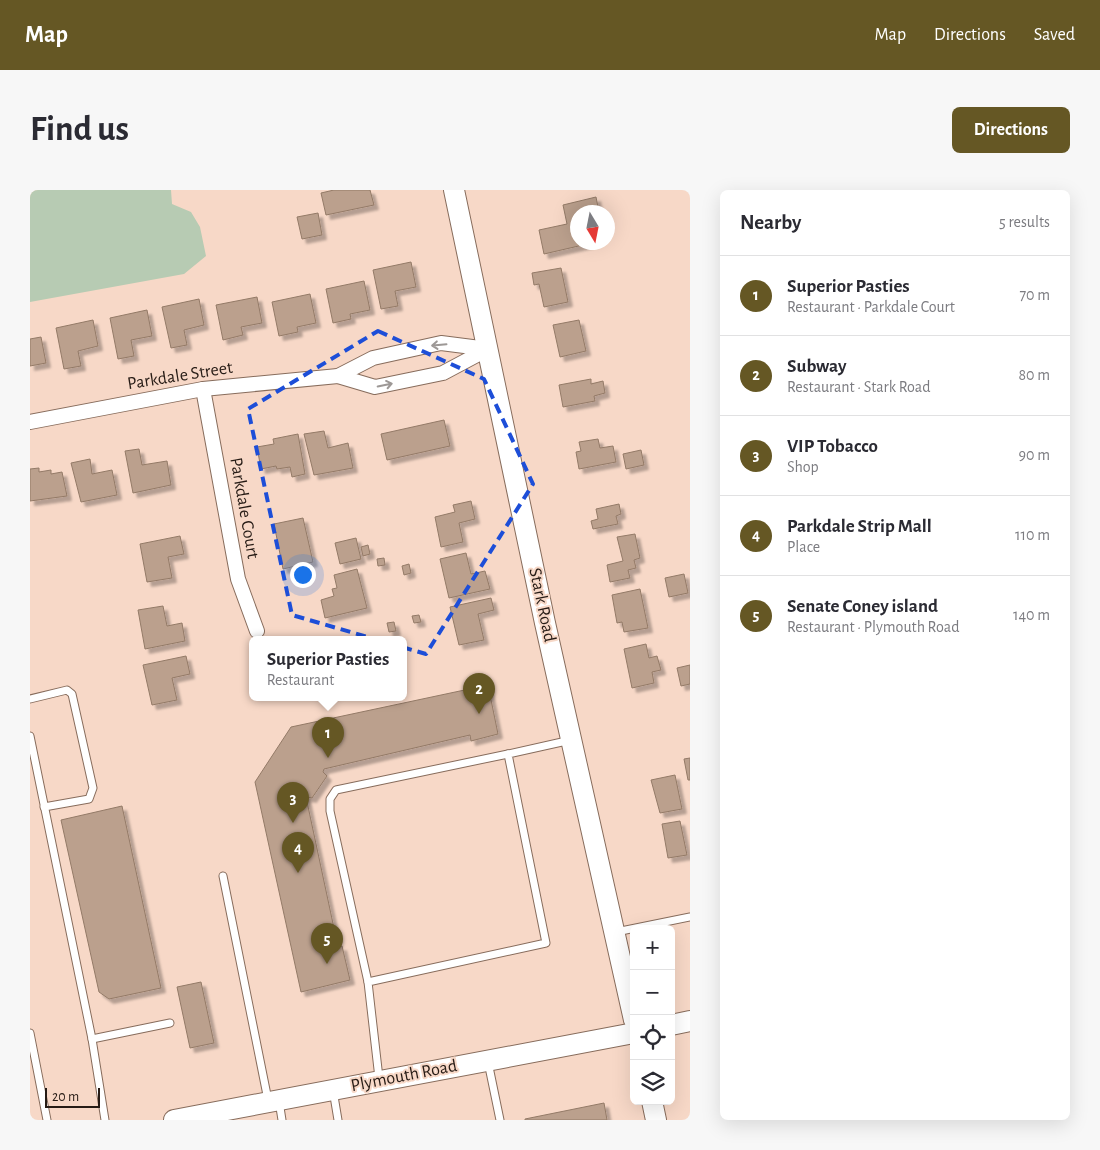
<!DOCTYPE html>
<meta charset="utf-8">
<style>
body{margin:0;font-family:"Alegreya Sans",sans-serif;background:#f7f7f7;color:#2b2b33}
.controls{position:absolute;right:15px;bottom:15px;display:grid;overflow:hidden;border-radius:8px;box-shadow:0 5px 20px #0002}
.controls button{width:45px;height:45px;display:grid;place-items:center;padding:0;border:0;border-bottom:1px solid #e1e1e2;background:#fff;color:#2b2b33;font:25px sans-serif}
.compass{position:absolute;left:540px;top:15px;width:45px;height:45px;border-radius:50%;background:#fff;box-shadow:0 5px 20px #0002;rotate:170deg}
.scale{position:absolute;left:15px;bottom:12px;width:55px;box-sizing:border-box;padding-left:5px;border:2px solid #261b15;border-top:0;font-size:14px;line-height:18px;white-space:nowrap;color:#261b15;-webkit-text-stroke:4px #f7d8c7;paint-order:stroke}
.you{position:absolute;left:272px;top:384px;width:18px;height:18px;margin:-12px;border:4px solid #fff;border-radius:50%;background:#1a73e8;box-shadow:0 0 0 8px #1a73e833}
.badge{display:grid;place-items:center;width:32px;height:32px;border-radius:50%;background:#655724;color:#fff;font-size:16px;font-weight:700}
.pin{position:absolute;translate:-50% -41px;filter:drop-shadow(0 1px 2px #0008)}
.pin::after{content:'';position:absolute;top:26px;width:18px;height:15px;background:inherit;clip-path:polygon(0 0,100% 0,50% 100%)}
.popup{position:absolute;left:219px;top:446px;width:158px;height:65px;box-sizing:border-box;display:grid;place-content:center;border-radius:8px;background:#fff;filter:drop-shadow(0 1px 4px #0005);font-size:16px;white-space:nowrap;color:#7c7c81}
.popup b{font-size:19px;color:#2b2b33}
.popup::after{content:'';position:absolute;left:50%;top:100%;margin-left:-10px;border:10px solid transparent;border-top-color:#fff}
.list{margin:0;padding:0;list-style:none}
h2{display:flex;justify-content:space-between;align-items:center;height:65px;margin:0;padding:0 20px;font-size:21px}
h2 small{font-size:16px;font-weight:400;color:#7c7c81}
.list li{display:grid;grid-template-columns:32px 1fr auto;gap:15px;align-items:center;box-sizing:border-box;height:80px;padding:0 20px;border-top:1px solid #e1e1e2}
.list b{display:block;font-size:19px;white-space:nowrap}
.list p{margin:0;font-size:16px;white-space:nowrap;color:#7c7c81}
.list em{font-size:16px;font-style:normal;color:#7c7c81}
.icon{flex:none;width:28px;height:28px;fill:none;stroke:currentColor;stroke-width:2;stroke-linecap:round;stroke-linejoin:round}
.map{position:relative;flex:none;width:660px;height:930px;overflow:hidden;border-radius:8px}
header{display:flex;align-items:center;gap:30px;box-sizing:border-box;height:70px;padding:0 25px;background:#655724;color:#fff}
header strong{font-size:24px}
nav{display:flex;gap:28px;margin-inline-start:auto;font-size:18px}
.intro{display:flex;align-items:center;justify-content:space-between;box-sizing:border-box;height:120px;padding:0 30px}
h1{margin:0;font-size:35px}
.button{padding:12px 22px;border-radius:8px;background:#655724;color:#fff;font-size:18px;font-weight:700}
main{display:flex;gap:30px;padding:0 30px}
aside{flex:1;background:#fff;border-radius:8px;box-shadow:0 5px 20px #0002}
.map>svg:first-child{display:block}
.green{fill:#b7cbb3}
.building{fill:#bba08d;stroke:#937a67;filter:url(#shadow)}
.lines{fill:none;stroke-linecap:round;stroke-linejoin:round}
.lane-casing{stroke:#876c5c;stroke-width:9}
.street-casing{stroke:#876c5c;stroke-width:16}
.secondary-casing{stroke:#876c5c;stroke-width:22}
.lane{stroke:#fff;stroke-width:7}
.street{stroke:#fff;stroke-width:14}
.secondary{stroke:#fff;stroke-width:20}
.oneway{stroke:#9d9896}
.marked{fill:none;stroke:#1d4ed8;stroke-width:4;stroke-dasharray:10 6;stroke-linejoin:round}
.labels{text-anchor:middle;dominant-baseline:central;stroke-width:4;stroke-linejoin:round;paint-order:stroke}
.street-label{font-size:18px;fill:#261b15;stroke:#f7d8c7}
</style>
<header>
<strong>Map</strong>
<nav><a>Map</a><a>Directions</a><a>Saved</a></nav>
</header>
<div class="intro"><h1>Find us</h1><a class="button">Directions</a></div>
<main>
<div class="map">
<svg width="660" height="930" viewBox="0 0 660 930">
<defs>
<filter id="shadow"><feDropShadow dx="4.5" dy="4.5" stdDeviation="1" flood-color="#0004"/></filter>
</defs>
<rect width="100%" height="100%" fill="#f7d8c7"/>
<path class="green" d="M0 0H141L142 14 161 22 170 37 176 66 154 84 0 112Z"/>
<g class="building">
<path d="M304 0H340L344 15 296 25 291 3Z"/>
<path d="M566 7 569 22H548V52H566L514 64 509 40 537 34 533 15Z"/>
<path d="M288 23 292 45 272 49 267 27Z"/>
<path d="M381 72 386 97 365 101 368 116 351 119 343 80Z"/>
<path d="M531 78 538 112 514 117 509 94 504 95 502 83Z"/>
<path d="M334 91 340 120 320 124 321 129 303 133 296 99Z"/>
<path d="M280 104 286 133 267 137 268 142 249 146 242 112Z"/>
<path d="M227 107 232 133 211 137 213 145 193 150 186 115Z"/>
<path d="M169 109 174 135 154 140 157 155 141 158 132 117Z"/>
<path d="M117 120 122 146 101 150 104 166 88 169 80 128Z"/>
<path d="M63 130 68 156 48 161 51 176 34 179 26 138Z"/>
<path d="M549 130 556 161 530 167 523 135Z"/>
<path d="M11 147 16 173 0 176V149Z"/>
<path d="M561 189V194L573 191 575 203 564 206 565 211 533 217 529 195Z"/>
<path d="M414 230 420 256 357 270 351 244Z"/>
<path d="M294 241 298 258 318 253 323 278 284 285 274 244Z"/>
<path d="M268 244 275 284 262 287 260 277 247 279 246 276 231 279 227 257 244 254 243 249Z"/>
<path d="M568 249 570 258 583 256 586 272 549 279 546 262 551 261 549 252Z"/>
<path d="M109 259 112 275 137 271 141 295 103 303 95 261Z"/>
<path d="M611 260 614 275 596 279 593 264Z"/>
<path d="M60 269 62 284 82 280 87 305 51 312 41 273Z"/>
<path d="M9 278V282L21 280V284L32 282 37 306 0 311V279Z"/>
<path d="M441 311 445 329 429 333 433 352 411 357 405 327 425 322 423 315Z"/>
<path d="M589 314 591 324 586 326 588 334 563 339 561 331 568 329 566 319Z"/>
<path d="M273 328 283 372 253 379 244 334Z"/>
<path d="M605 344 610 368 604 370 606 378 598 380 600 388 580 392 577 375 593 371 587 347Z"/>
<path d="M150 346 154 364 138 367 142 388 117 392 110 354Z"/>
<path d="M326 348 331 369 310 374 305 353Z"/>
<path d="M338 355 340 364 333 366 331 357Z"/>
<path d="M436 363 441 384 455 381 460 399 419 408 410 369Z"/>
<path d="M354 368 355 375 348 376 347 369Z"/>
<path d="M379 374 381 383 374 385 372 376Z"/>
<path d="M327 379 337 418 295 428 291 410 304 406 302 399 307 398 304 385Z"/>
<path d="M654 384 658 403 639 407 635 388Z"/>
<path d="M610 399 618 438 594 442 592 432 587 433 582 405Z"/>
<path d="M461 408 464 420 448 424 454 450 429 455 420 417Z"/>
<path d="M133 416 137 436 152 433 155 451 115 459 108 420Z"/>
<path d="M389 425 391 432 384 433 382 426Z"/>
<path d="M364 432 366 441 359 442 357 433Z"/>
<path d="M616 454 619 468 627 466 631 480 622 482 624 493 602 498 594 459Z"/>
<path d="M156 466 160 484 142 488 147 510 122 515 113 475Z"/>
<path d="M660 475V494L651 496 647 478Z"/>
<path d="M458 495 468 544 441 551 440 545 294 579 293 582 297 586 282 608 276 607 308 757 312 756 320 790 271 802 225 592 261 537Z"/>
<path d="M660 568V590H658L654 569Z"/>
<path d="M645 585 652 619 630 623 621 590Z"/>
<path d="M92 616 131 798 79 809 69 802 31 630Z"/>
<path d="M650 631 657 665 638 668 632 634Z"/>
<path d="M171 792 184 853 160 858 147 797Z"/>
<path d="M574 913 577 930H495V929Z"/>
</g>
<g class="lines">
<defs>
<g id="lane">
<path d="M0 509 37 500 42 504 63 598 59 609 14 617"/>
<path d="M0 546 62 849 75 930"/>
<path d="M193 686 238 910"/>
<path d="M586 742 660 727"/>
<path d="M338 792 300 621V609L306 600 478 564"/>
<path d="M0 843 17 930"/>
<path d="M62 849 140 833"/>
<path d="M458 872 470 930"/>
<path d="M349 888 338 792 516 753 478 564 541 550"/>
<path d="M303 900 308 930"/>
<path d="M249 911 252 930"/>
</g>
<g id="street">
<path d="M308 186 345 197 413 183 458 159"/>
<path d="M173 199 208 389 227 441"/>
<path d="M0 232 173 199 308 186 343 168 411 153 458 159"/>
</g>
<g id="secondary">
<path d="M424 0 515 433 604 830"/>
<path d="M641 835 660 831"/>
<path d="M622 911 626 930"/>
<path d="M144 930 604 843"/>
</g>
</defs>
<use href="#lane" class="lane-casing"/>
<use href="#street" class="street-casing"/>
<use href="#secondary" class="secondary-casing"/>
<use href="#lane" class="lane"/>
<use href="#street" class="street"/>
<use href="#secondary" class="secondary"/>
</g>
<defs><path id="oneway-shaft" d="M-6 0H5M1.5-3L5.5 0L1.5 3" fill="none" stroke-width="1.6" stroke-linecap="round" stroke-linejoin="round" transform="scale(1.25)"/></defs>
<g class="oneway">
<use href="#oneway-shaft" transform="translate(409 155) rotate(175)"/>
<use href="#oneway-shaft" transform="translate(355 195) rotate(-12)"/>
</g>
<path class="marked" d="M348 141 454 189 503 294 396 464 262 425 218 219Z"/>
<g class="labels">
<g class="street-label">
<text transform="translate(150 186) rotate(-9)">Parkdale Street</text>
<text transform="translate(214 318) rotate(80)">Parkdale Court</text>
<text transform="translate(512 415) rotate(78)">Stark Road</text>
<text transform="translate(374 886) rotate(-11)">Plymouth Road</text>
</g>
</g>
</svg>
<div class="controls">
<button>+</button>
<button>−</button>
<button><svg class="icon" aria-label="locate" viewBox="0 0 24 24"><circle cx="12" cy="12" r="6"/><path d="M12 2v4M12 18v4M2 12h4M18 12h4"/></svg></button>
<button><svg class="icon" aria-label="layers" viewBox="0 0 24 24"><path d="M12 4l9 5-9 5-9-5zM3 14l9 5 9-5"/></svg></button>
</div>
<svg class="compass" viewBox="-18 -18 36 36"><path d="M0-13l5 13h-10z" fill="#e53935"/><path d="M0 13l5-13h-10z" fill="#7c7c81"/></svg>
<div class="scale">20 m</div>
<div class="you"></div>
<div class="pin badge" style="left:298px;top:568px">1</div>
<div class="popup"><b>Superior Pasties</b>Restaurant</div>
<div class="pin badge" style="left:449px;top:524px">2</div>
<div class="pin badge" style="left:263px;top:633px">3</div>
<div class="pin badge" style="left:268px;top:683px">4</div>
<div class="pin badge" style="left:297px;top:774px">5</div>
</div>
<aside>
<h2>Nearby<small>5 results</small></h2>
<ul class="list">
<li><span class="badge">1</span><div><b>Superior Pasties</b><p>Restaurant · Parkdale Court</p></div><em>70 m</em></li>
<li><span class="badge">2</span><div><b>Subway</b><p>Restaurant · Stark Road</p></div><em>80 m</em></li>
<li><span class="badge">3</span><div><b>VIP Tobacco</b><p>Shop</p></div><em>90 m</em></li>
<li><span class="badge">4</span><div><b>Parkdale Strip Mall</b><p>Place</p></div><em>110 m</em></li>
<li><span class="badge">5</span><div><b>Senate Coney island</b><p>Restaurant · Plymouth Road</p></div><em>140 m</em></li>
</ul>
</aside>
</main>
